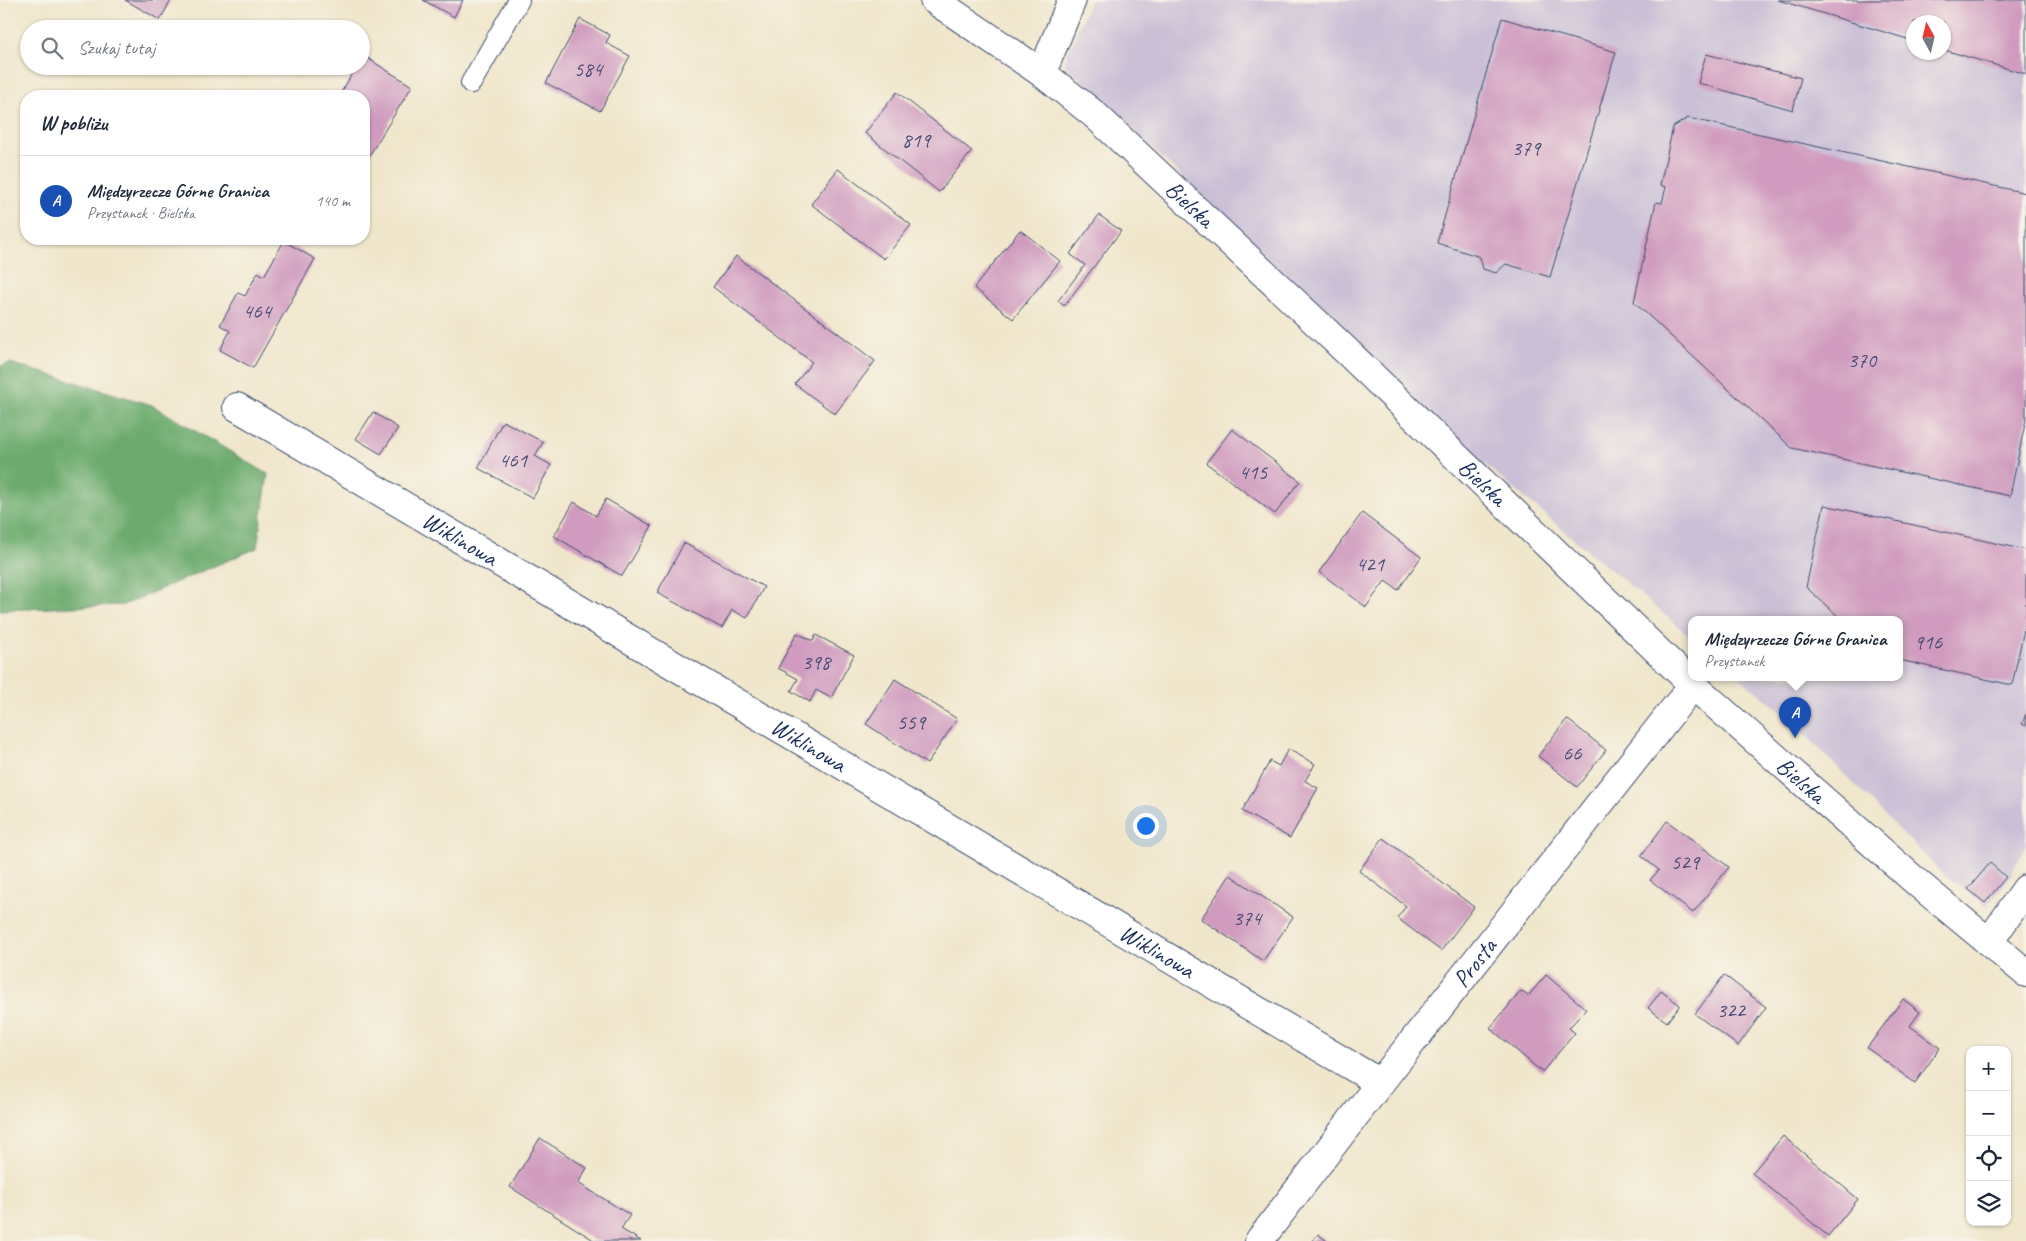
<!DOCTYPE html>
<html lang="pl">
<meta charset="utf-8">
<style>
body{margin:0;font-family:Caveat,sans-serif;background:#f2f2f3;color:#1f2937}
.controls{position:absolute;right:15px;bottom:15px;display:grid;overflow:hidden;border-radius:10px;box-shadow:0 1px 4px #0004}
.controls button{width:45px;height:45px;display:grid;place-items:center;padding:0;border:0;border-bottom:1px solid #e0e1e3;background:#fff;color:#1f2937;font:25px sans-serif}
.compass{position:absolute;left:1906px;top:15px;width:45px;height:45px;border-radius:50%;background:#fff;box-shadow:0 1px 4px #0004;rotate:352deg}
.you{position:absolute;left:1145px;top:825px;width:18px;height:18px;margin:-12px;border:4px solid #fff;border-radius:50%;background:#1a73e8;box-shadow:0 0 0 8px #1a73e833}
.badge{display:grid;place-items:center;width:32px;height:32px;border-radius:50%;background:#ea580c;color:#fff;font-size:16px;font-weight:700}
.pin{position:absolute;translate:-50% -41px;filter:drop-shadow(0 1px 2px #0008)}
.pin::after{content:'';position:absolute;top:26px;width:18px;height:15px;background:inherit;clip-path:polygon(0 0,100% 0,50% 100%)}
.popup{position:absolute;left:1688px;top:616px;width:215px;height:65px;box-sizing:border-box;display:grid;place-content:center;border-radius:10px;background:#fff;filter:drop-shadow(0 1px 4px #0005);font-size:16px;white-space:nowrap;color:#747a83}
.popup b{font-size:19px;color:#1f2937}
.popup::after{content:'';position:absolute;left:50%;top:100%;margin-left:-10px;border:10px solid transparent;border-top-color:#fff}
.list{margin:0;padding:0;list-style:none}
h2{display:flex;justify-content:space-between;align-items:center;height:65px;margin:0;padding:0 20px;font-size:21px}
h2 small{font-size:16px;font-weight:400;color:#747a83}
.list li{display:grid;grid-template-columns:32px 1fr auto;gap:15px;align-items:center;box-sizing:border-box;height:90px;padding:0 20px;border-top:1px solid #e0e1e3}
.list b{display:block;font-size:19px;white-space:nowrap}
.list p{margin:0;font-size:16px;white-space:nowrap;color:#747a83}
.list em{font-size:16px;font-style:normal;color:#747a83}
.icon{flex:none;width:28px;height:28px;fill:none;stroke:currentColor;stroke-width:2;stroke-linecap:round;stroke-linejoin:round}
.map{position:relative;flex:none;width:2026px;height:1241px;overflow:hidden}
.search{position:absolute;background:#fff;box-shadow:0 1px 4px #0004;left:20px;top:20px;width:350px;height:55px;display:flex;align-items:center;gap:12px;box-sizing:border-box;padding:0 18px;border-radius:28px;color:#747a83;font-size:19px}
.panel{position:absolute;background:#fff;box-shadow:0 1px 4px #0004;left:20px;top:90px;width:350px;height:155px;border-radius:20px}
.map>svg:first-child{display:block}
.industrial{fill:#cabfd6;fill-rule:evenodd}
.forest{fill:#6cab6d;stroke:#446d66}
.building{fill:#d09bbf}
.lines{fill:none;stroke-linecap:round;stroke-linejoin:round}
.service-casing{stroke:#3b4a6e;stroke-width:22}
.minor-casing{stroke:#3b4a6e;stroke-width:30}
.tertiary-casing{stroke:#3b4a6e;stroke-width:30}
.service{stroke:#fff;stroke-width:20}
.minor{stroke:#fff;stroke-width:28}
.tertiary{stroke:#fff;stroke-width:28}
.labels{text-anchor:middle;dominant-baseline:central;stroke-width:4.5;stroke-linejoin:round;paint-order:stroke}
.number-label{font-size:21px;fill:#484a76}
.street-label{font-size:24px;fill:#1b2f5e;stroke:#f7f3e8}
</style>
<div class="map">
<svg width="2026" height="1241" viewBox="0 0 2026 1241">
<rect width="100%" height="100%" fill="#f7f3e8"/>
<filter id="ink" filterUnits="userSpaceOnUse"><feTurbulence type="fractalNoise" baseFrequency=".02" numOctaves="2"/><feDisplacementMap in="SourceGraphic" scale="10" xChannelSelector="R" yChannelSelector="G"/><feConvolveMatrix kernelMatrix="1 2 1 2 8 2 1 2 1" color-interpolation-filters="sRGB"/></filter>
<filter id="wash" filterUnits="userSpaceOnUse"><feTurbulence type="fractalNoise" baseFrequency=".0096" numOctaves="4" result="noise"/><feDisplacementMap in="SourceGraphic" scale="20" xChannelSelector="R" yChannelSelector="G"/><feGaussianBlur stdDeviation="1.12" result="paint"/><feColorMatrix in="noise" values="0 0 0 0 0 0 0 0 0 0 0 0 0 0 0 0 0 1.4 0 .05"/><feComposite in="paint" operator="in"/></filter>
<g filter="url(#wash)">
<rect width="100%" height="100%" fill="#f0e6cb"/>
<path class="industrial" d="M1090 0H2026V844L2010 877 1987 906 1943 874 1789 718 1739 677H1899V619H1691V637L1483 463 1064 64ZM1914 22H1944V52H1914Z"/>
<path class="forest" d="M10 363 152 405 268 474 257 548 123 605 0 610V366Z"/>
<g id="blocks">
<g class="building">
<path d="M125 0H171L160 20Z"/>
<path d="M423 0H463L454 17Z"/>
<path d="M1778 0H2026V74L1944 50V22H1914V41Z"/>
<path d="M1502 18 1616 52 1550 277 1506 264 1496 273 1483 269 1480 257 1437 243Z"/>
<path d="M580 19 610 35 606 43 630 56 600 111 546 83Z"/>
<path d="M1706 54 1801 78 1793 110 1698 83Z"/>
<path d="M364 56 412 86 369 156 364 153V96H339L357 66H361V60Z"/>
<path d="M897 92 972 151 939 192 865 133Z"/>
<path d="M1688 118 2026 193V419L2010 496 1792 448 1634 302 1656 202 1662 203 1666 187 1660 185 1673 127Z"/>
<path d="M838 169 911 225 884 259 811 204Z"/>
<path d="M1099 215 1121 231 1064 306 1058 301 1085 265 1070 254Z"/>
<path d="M1020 230 1060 261 1013 319 974 288Z"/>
<path d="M284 241 315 259 253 368 220 350 230 331 220 325 238 293 245 296 258 272 264 276Z"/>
<path d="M736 256 875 361 835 414 795 384 812 362 713 287Z"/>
<path d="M373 412 398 428 381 454 356 439Z"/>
<path d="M503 421 543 442 535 456 551 465 533 498 478 468Z"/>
<path d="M1232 429 1300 481 1275 514 1206 463Z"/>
<path d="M606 499 652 526 622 576 554 536 574 502 596 516Z"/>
<path d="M1824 505 2026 550V620L2012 685 1899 660V619H1841L1806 587Z"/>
<path d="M1362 513 1421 557 1398 590 1385 581 1366 607 1319 572Z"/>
<path d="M684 543 764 587 747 618 732 610 722 628 657 593Z"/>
<path d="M797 633 813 641 816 635 854 655 831 698 816 690 810 702 791 691 798 679 778 668Z"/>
<path d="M895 679 957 719 927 764 866 724Z"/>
<path d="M2026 714V726L2022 724Z"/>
<path d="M1567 719 1606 750 1577 787 1538 756Z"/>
<path d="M1288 749 1315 764 1305 781 1318 788 1290 838 1242 811 1270 761 1279 766Z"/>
<path d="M1667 821 1729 867 1693 913 1650 880 1659 870 1641 856Z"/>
<path d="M1383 838 1474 907 1441 951 1397 918 1406 906 1359 871Z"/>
<path d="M1990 863 2006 877 1985 903 1968 889Z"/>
<path d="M1230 875 1293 917 1263 961 1201 919Z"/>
<path d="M1546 975 1586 1009 1569 1028 1575 1033 1542 1072 1490 1028 1521 991 1528 996Z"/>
<path d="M1724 975 1766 1007 1738 1046 1695 1014Z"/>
<path d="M1661 991 1680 1005 1667 1022 1648 1008Z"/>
<path d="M1903 999 1920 1012 1910 1026 1940 1048 1915 1083 1867 1048Z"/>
<path d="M1783 1136 1858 1199 1828 1236 1752 1173Z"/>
<path d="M540 1138 587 1168 578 1183 630 1215 621 1229 641 1241H595L510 1187Z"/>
<path d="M1318 1234 1327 1241H1312Z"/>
</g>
</g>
</g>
<g filter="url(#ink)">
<use href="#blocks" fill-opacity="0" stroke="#3b4a6e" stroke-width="1"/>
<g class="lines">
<defs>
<path id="service" d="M471 83 519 0"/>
<g id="minor">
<path d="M1042 73 1072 0"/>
<path id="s1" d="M237 407 1380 1083"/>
<path d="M1989 942 2026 889"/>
<path id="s2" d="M1259 1241 1380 1083 1693 685"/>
</g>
<g id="tertiary">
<path id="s3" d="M934 0 1042 73 1095 115 1336 341 1693 685 1921 886 2026 973"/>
</g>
</defs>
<use href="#service" class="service-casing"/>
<use href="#minor" class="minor-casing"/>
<use href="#tertiary" class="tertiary-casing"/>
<use href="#service" class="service"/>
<use href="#minor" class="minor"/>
<use href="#tertiary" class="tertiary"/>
</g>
</g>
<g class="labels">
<g class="number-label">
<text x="588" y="69">584</text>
<text x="916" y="140">819</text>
<text x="1526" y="148">379</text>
<text x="257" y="311">464</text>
<text x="1862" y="360">370</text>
<text x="513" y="460">461</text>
<text x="1253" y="472">415</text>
<text x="1370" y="564">421</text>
<text x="1928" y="642">916</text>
<text x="816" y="662">398</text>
<text x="911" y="722">559</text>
<text x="1572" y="753">66</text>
<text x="1685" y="862">529</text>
<text x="1247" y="918">374</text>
<text x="1731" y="1010">322</text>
</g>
<g class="street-label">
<text stroke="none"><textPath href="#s3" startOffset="328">Bielska</textPath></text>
<text stroke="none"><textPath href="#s3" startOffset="732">Bielska</textPath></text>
<text stroke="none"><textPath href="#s1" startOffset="259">Wiklinowa</textPath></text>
<text stroke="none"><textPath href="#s1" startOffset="664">Wiklinowa</textPath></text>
<text stroke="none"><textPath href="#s3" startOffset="1168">Bielska</textPath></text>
<text stroke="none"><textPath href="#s1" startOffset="1069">Wiklinowa</textPath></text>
<text stroke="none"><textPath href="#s2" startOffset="352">Prosta</textPath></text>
</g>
</g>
</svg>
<div class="controls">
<button>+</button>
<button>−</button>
<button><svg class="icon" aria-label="locate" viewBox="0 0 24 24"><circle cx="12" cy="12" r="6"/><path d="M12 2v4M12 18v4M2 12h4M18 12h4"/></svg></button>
<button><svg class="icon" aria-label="layers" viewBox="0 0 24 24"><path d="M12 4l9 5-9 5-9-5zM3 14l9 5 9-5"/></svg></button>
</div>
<svg class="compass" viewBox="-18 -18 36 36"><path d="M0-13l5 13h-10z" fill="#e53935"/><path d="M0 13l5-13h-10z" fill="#747a83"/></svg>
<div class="you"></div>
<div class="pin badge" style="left:1795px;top:738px;background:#1a4fb4">A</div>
<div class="popup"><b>Międzyrzecze Górne Granica</b>Przystanek</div>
<div class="search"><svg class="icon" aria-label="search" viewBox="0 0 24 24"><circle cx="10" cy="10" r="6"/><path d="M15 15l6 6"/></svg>Szukaj tutaj</div>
<section class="panel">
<h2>W pobliżu<small></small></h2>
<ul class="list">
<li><span class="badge" style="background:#1a4fb4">A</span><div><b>Międzyrzecze Górne Granica</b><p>Przystanek · Bielska</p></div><em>140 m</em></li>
</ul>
</section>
</div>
